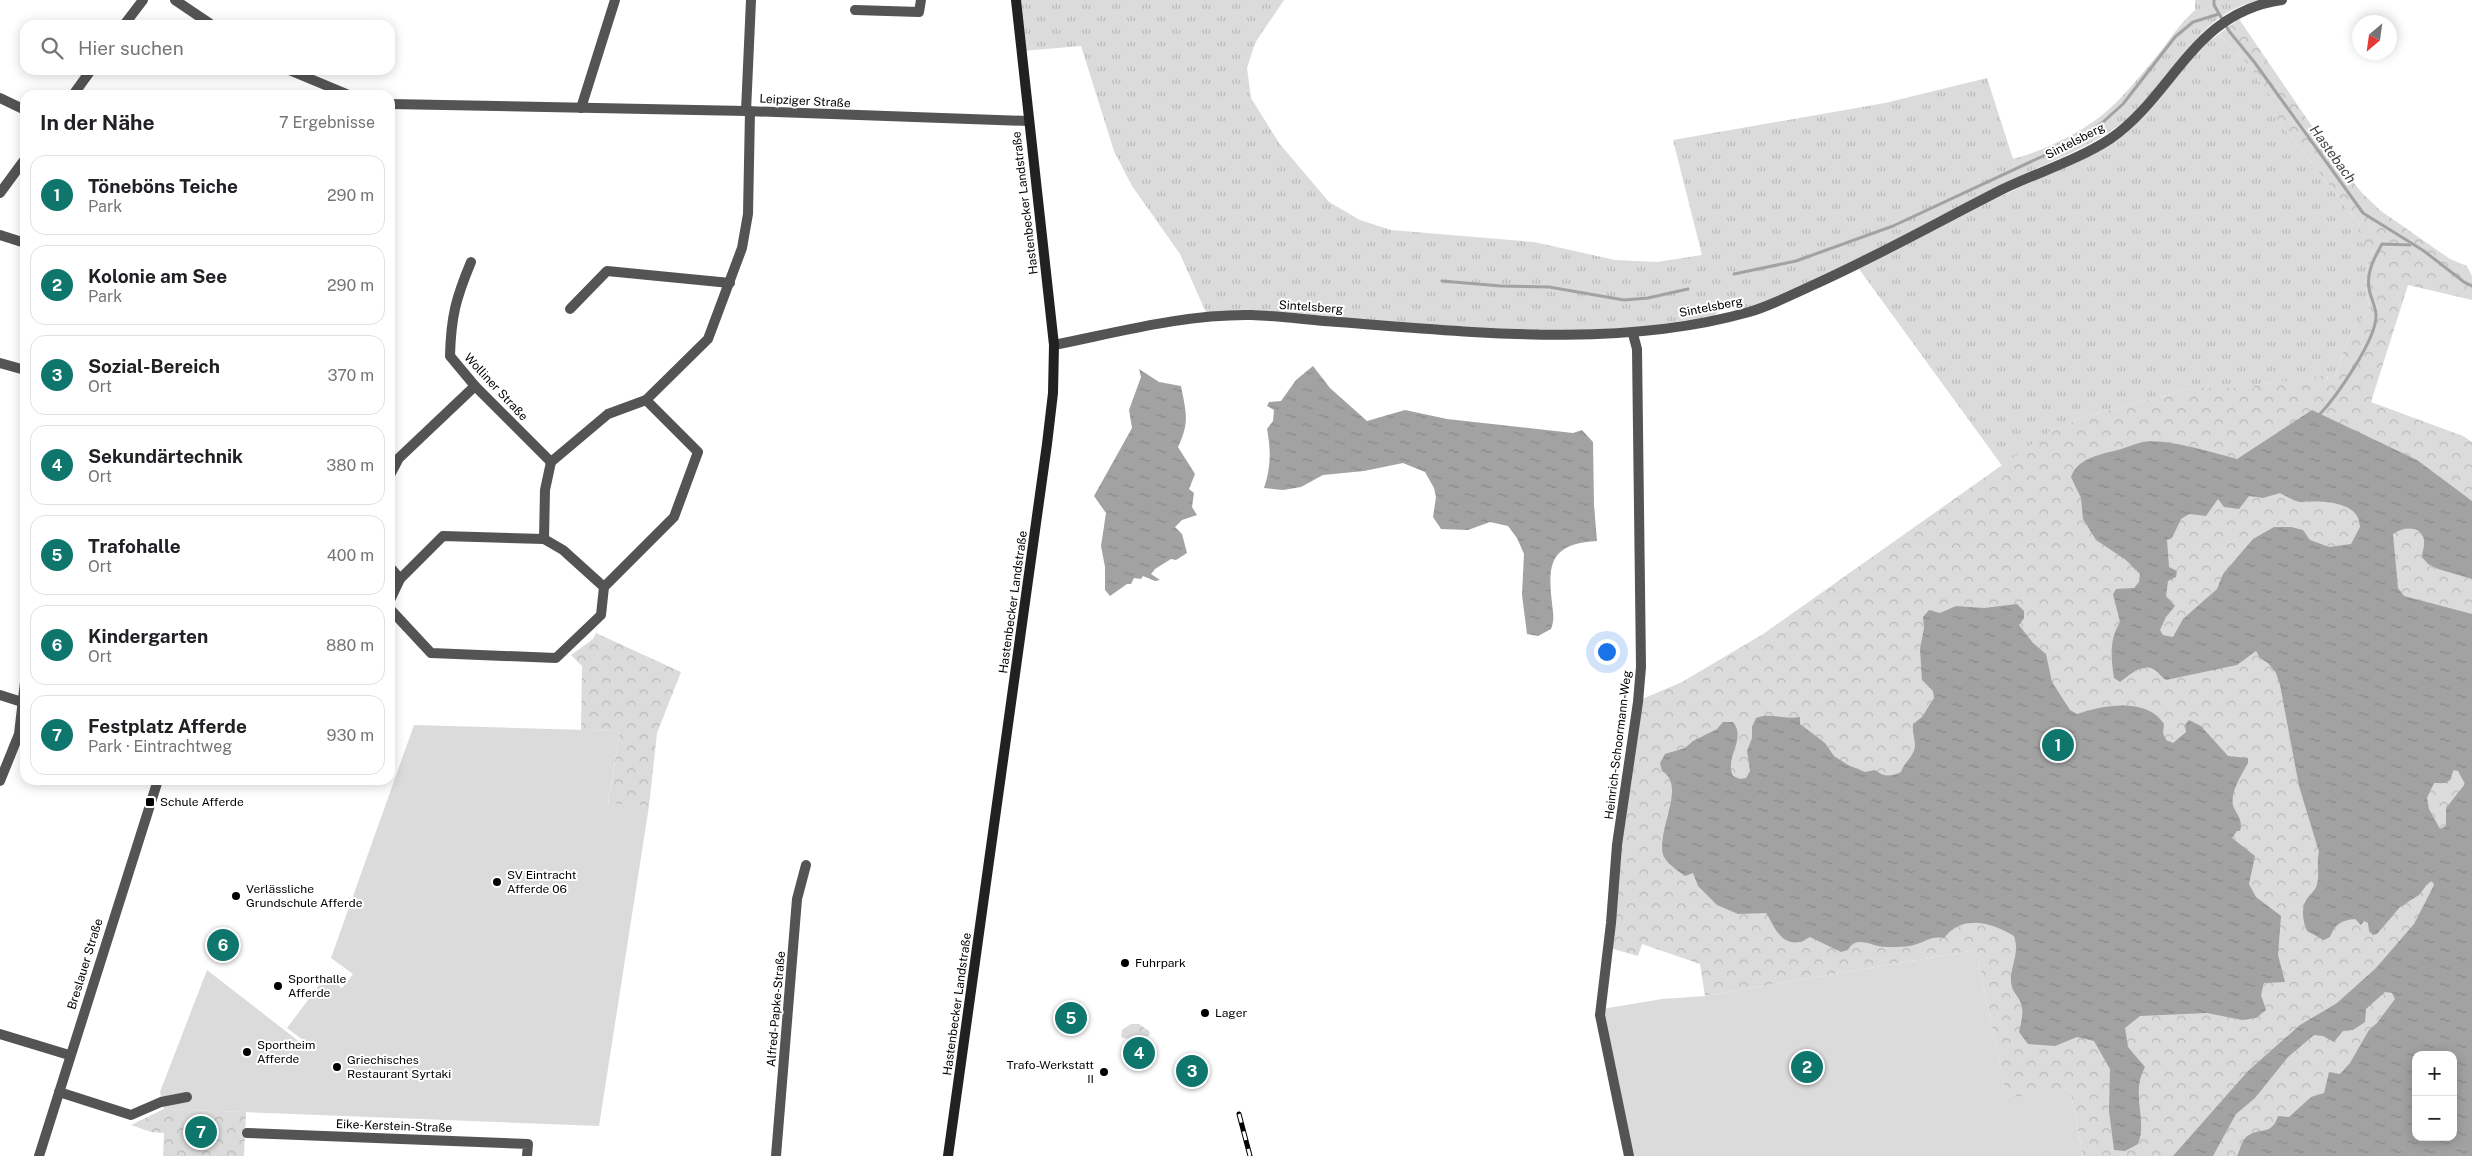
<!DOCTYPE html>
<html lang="de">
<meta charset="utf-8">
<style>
body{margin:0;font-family:"Public Sans",sans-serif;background:#f6f6f6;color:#202124}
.controls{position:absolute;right:15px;bottom:15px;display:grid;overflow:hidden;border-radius:10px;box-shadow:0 2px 12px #0003}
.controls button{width:45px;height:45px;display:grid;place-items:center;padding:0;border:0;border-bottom:1px solid #e0e0e0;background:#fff;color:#202124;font:25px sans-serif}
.compass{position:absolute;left:2352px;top:15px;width:45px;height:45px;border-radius:50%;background:#fff;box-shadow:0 2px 12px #0003;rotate:209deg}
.you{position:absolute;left:1606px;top:651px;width:18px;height:18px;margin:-12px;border:4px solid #fff;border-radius:50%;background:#1a73e8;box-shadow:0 0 0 8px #1a73e833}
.badge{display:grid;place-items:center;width:32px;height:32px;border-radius:50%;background:#0f766e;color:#fff;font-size:16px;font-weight:700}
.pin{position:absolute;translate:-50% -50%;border:2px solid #fff;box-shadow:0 1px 5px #0006}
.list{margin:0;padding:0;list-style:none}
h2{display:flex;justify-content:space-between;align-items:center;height:65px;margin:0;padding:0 20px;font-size:21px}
h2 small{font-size:16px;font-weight:400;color:#757577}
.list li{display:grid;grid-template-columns:32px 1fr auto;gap:15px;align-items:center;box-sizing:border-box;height:80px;margin:0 10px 10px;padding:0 10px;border:1px solid #e0e0e0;border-radius:15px}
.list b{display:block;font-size:19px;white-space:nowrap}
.list p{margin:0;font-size:16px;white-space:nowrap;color:#757577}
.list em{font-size:16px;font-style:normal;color:#757577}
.icon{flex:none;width:28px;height:28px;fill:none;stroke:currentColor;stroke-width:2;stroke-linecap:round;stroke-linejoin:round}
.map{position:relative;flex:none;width:2472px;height:1156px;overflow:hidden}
.search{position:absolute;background:#fff;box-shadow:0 2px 12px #0003;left:20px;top:20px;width:375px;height:55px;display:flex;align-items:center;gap:12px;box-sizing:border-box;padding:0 18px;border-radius:15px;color:#757577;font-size:19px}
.panel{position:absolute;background:#fff;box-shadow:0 2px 12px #0003;left:20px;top:90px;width:375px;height:695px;border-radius:15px}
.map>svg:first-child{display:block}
.grass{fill:url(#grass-tufts)}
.park{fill:url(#park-crowns);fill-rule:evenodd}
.garden{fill:#dbdbdb}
.water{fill:url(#water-ripples);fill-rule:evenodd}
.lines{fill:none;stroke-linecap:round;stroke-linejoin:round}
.stream{stroke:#a2a2a2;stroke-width:3}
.street{stroke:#545454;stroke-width:10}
.secondary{stroke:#212121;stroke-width:10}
.rail-casing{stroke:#000;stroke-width:5}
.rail{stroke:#fff;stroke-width:3;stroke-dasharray:9;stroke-linecap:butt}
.poi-dot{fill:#000;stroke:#fff;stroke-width:2}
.labels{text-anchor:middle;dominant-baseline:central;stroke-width:4;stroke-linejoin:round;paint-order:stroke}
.street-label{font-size:12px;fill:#000;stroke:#fff}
.poi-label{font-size:12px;fill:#000;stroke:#fff;text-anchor:start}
.water-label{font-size:14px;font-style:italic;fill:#434343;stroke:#fff}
</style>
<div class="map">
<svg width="2472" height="1156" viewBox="0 0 2472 1156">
<defs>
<pattern id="grass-tufts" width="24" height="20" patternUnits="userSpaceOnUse" patternTransform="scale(1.25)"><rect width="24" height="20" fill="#dbdbdb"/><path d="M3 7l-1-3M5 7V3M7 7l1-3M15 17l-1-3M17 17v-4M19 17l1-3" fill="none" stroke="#bababa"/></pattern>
<pattern id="park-crowns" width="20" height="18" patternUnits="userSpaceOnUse" patternTransform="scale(1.25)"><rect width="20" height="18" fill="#dbdbdb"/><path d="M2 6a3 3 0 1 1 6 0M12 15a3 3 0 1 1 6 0" fill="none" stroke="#bababa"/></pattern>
<pattern id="water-ripples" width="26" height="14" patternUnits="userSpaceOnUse" patternTransform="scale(1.25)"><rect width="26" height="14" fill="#a2a2a2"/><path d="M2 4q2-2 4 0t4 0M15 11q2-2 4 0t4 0" fill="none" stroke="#8a8a8a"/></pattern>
</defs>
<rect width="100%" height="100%" fill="#fff"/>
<g class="grass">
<path d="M1015 0H1284L1255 43 1247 68 1251 98 1279 143 1329 202 1360 220 1391 230 1534 242 1615 260 1657 262 1702 255 1673 140 1885 103 1987 78 2013 159C2042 151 2077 135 2101 116 2122 99 2139 77 2156 57 2169 41 2179 24 2195 10V0H2261C2195 12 2172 84 2125 121 2087 150 2043 164 2001 185 1932 220 1865 258 1794 288 1778 295 1758 307 1741 309 1735 310 1728 309 1722 308L1714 316 1630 329 1480 332 1208 317 1180 254 1132 186 1114 151 1081 46 1022 51Z"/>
<path d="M2219 34 2246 62 2280 110 2274 115 2360 225 2359 231 2373 250C2362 275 2366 286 2370 312 2349 324 2342 357 2334 379L2327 381 2328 376 2254 385V388H2194L2083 417 2049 432 2003 467 1859 269 1997 198 2094 153 2200 47Z"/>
</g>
<g class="park">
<path d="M2239 19 2331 154 2362 193 2381 211 2450 259 2467 266 2472 276V300L2408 285 2371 402 2463 436 2472 442V1156H2083L2070 1089 2007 1099 1976 950 1705 996 1700 964 1642 944 1638 956 1610 948 1620 842 1640 700 1682 682 1763 634 2049 432 2083 417 2194 388H2254V385L2328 375 2327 380 2334 379C2342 357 2349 324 2370 312 2366 286 2362 275 2373 250L2355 239 2360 225 2274 115 2279 110 2246 62 2219 34ZM2416 1055H2453V1137H2416Z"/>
<path d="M596 633 681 672 657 733 649 806 608 804 620 731 581 730 582 666 571 655 593 639Z"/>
<path d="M1131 1024H1139L1150 1032 1149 1036 1138 1039 1122 1038 1121 1035 1123 1029Z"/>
<path d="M164 1109 246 1112 244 1156H163L164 1133 151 1132 131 1125Z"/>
</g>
<g class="garden">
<path d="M414 725 620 731 608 803 649 806 599 1126 164 1109 160 1092 207 970 301 1043 303 1040 287 1028 326 976 342 988 353 974 331 958Z"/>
<path d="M1976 950 2007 1098 2070 1089 2083 1156H1632L1602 1009 1662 999 1705 996Z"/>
</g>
<g class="water">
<path d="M1313 366 1330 388 1367 421 1405 410 1447 419 1573 433 1582 430 1593 442 1594 505 1597 541C1552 544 1547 561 1552 603 1553 614 1555 618 1551 629L1538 636 1527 634 1522 595 1524 554 1517 538 1508 526 1490 522 1468 530 1441 529 1433 517 1436 497 1434 488 1425 472 1403 463 1364 471 1323 475 1301 487 1283 490 1264 488C1271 468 1271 450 1267 429L1273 421 1274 410 1267 406 1269 402 1281 401 1296 380Z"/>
<path d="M1139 369 1159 382 1181 386C1186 412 1190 422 1178 447L1195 474 1189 489 1194 493 1192 507 1197 515 1182 520 1175 527 1182 534 1187 553 1176 560 1171 559 1155 569 1151 574 1160 580 1155 581 1143 576 1141 579 1134 578 1131 584H1127L1110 596 1105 590V567L1101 546 1106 513 1094 496 1132 428 1129 410 1141 377Z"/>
<path d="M2312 410 2417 460 2472 501V579L2438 569 2428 564 2422 557C2422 552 2424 549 2424 545 2426 526 2405 525 2393 534L2398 588 2404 596 2472 614V1156H2237C2241 1149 2241 1139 2249 1135 2262 1127 2271 1136 2278 1116L2289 1117 2311 1097 2324 1093 2329 1072 2340 1074 2350 1063 2369 1030 2377 1023 2395 999 2392 993 2385 992 2366 1009 2365 1022 2353 1030 2343 1031 2334 1042 2323 1036 2314 1035 2288 1057 2255 1098 2236 1114 2213 1156H2173L2248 1071 2300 1025 2337 1003 2376 968 2414 924 2434 885 2432 881 2428 883 2419 895 2400 907 2377 934 2373 935 2369 931 2368 923 2364 921 2361 925 2355 919C2342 920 2335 924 2330 937L2324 940 2307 931C2302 919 2300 904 2311 894 2314 890 2316 889 2317 884 2320 874 2316 863 2319 852L2299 786 2280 685 2276 673 2268 663 2260 658 2256 651 2237 665 2166 680C2161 677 2158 671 2153 669 2142 663 2128 676 2120 682L2114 678C2111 658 2109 640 2120 622L2113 594 2116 589 2134 588 2139 582 2140 574 2126 560 2096 540 2083 519 2081 498 2071 477C2077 459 2098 455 2114 451 2124 449 2133 444 2143 442 2166 438 2214 453 2237 459ZM2280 493C2286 496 2295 502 2302 502 2319 501 2360 500 2360 527L2351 544 2329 547 2310 540 2303 530 2291 527H2274L2253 539 2223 574 2217 589 2183 619 2173 637 2163 635 2160 630 2166 617 2175 606 2166 596 2168 581 2176 577 2177 571 2169 567 2167 540 2172 538 2181 519 2189 514 2206 516 2218 499 2224 507 2239 509 2249 496 2263 498ZM2453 770 2458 771 2465 784 2446 808V826L2440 829 2429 809 2427 798 2434 783H2446L2451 779ZM2416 1055H2453V1137H2416Z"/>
<path d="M2017 604 2024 611V618L2019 625 2033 643 2046 654 2052 682 2070 710 2077 714C2103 705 2147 697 2164 724L2163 733 2166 740 2173 743 2186 732 2185 725 2189 720 2201 726 2228 756 2248 758V763C2242 774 2228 795 2234 808 2238 816 2243 821 2240 831H2237L2232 838 2255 856 2249 884 2256 897 2281 916 2278 955 2285 982 2264 983 2261 995 2266 1010 2256 1018 2242 1020 2207 1013 2140 1016 2125 1028 2128 1047 2145 1067C2130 1095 2148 1119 2138 1144L2125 1151 2114 1150 2109 1111 2110 1069 2094 1041 2077 1037 2055 1046 2028 1044 2019 1032C2021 1022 2025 1010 2020 1001 2018 996 2013 992 2012 987 2007 970 2021 956 2014 936 1991 922 1962 914 1944 938 1929 936 1926 942 1914 945 1907 947 1894 947 1886 947 1872 947 1856 934 1848 950L1841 952 1810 937C1807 938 1803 942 1800 942 1780 946 1774 925 1766 913L1738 914 1717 905 1698 886 1693 873 1685 876C1678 871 1668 864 1664 857 1654 833 1688 786 1662 771L1660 763 1665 754 1685 748 1693 741 1717 729 1723 722H1733C1747 740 1724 757 1733 776L1740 779 1746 778 1750 771 1747 751 1752 738V727L1756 718C1770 712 1783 720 1800 717V724L1825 743 1834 756 1848 765 1865 772 1875 770C1884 777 1891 777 1901 772 1904 762 1914 757 1915 746 1915 739 1912 731 1913 724L1922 717 1934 698 1933 691 1922 680 1920 649 1924 628 1923 617 1929 610 1940 613 1956 606 1984 608Z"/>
</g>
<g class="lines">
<g class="stream">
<path d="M2214 0V5L2229 31 2255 63 2363 213 2424 251 2464 282 2472 286"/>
<path d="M1734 274 1796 261 1893 226 2041 157 2084 135 2102 123 2123 104 2175 37 2193 22 2219 14"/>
<path d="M1442 281 1501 286 1549 287 1624 300 1648 298 1688 289"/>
<path d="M2320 414C2336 397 2377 339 2376 315 2376 309 2372 300 2370 293 2365 275 2373 260 2382 244L2410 245"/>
</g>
<g class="street">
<path d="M175 0 212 25"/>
<path d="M855 10 919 12 921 0"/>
<path d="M124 25 143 0"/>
<path d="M289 70 349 95"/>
<path d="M73 95 91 70"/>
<path d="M0 98 25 110"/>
<path d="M390 104 746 111 1028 121"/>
<path d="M581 108 615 0"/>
<path d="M746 111 751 0"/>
<path d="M0 193 25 159"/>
<path d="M0 235 25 243"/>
<path d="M471 262C456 298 451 316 450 356L475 386 551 462"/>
<path d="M570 309 607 271 730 283"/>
<path d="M1054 345C1119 332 1185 314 1251 315 1280 316 1309 320 1338 322 1472 332 1619 349 1749 312 1770 306 1791 295 1811 286 1876 257 1938 222 2001 190 2036 173 2078 160 2110 139 2174 95 2193 12 2282 0"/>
<path d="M0 363 25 370"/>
<path d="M390 475 399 458 475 386"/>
<path d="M544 539 563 550 604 587"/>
<path d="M390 567 400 579"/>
<path d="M390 600 400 579 443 536 544 539 545 490 551 462 608 414 646 400 708 339 742 248 748 214 750 111"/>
<path d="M390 609 431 653 556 658 601 615 604 587 674 517 698 452 646 400"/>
<path d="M0 695 25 703"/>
<path d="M0 781 19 734 25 682"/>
<path d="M0 1034 69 1055"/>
<path d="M59 1092 131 1115 161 1102 187 1097"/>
<path d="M247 1133 528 1144 527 1156"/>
<path d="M39 1156 158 780"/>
<path d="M776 1156 797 899 806 865"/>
<path d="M1629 1156 1600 1015 1611 923 1617 845 1638 702 1641 667 1637 349 1633 334"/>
</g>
<path class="secondary" d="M948 1156 1047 444 1053 393 1054 345 1016 0"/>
<defs>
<path id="rail" d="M1239 1114 1250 1156"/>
</defs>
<use href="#rail" class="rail-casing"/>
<use href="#rail" class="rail"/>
</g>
<g class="poi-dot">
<rect x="145" y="797" width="10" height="10" rx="2.5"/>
<circle cx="497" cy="882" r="5"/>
<circle cx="236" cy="896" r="5"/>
<circle cx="1125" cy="963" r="5"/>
<circle cx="278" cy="986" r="5"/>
<circle cx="1205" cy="1013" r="5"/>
<circle cx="247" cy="1052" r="5"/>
<circle cx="337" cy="1067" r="5"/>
<circle cx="1104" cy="1072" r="5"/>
</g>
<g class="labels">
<g class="street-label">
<text transform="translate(805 101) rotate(3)">Leipziger Straße</text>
<text transform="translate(2075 141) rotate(-27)">Sintelsberg</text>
<text transform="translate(1025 203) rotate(-97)">Hastenbecker Landstraße</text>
<text transform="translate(1311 307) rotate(4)">Sintelsberg</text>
<text transform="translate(1711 307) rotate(-11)">Sintelsberg</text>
<text transform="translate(496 387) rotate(47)">Wolliner Straße</text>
<text transform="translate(1013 602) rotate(-82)">Hastenbecker Landstraße</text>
<text transform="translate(1618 745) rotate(-83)">Heinrich-Schoormann-Weg</text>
<text transform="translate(85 964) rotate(-73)">Breslauer Straße</text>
<text transform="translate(957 1004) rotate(-82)">Hastenbecker Landstraße</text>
<text transform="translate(776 1009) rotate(-85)">Alfred-Papke-Straße</text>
<text transform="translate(394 1126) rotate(2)">Eike-Kerstein-Straße</text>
</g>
<g class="poi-label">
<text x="160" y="802">Schule Afferde</text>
<text x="507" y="875">SV Eintracht<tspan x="507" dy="14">Afferde 06</tspan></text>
<text x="246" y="889">Verlässliche<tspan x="246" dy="14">Grundschule Afferde</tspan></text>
<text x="1135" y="963">Fuhrpark</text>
<text x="288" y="979">Sporthalle<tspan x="288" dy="14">Afferde</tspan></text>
<text x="1215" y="1013">Lager</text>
<text x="257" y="1045">Sportheim<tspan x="257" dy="14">Afferde</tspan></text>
<text x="347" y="1060">Griechisches<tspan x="347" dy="14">Restaurant Syrtaki</tspan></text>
<text x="1094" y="1065" text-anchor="end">Trafo-Werkstatt<tspan x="1094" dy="14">II</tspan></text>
</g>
<g class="water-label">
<text transform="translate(2333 154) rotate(54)">Hastebach</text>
</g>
</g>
</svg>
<div class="controls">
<button>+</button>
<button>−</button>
</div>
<svg class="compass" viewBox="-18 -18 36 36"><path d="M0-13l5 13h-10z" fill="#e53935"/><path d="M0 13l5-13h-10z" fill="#757577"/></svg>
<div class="you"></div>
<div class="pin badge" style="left:2058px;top:745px">1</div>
<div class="pin badge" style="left:1807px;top:1067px">2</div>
<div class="pin badge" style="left:1192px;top:1071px">3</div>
<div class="pin badge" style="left:1139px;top:1053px">4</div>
<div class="pin badge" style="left:1071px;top:1018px">5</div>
<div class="pin badge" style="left:223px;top:945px">6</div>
<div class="pin badge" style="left:201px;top:1132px">7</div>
<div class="search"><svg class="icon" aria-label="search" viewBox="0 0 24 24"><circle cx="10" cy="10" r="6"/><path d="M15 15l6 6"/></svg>Hier suchen</div>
<section class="panel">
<h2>In der Nähe<small>7 Ergebnisse</small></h2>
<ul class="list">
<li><span class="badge">1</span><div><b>Töneböns Teiche</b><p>Park</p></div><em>290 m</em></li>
<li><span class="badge">2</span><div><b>Kolonie am See</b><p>Park</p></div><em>290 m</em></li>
<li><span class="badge">3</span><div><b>Sozial-Bereich</b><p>Ort</p></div><em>370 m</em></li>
<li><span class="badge">4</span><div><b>Sekundärtechnik</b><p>Ort</p></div><em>380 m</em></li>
<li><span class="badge">5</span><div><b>Trafohalle</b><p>Ort</p></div><em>400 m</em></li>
<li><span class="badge">6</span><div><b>Kindergarten</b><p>Ort</p></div><em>880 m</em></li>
<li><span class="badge">7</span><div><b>Festplatz Afferde</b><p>Park · Eintrachtweg</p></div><em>930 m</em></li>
</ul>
</section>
</div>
